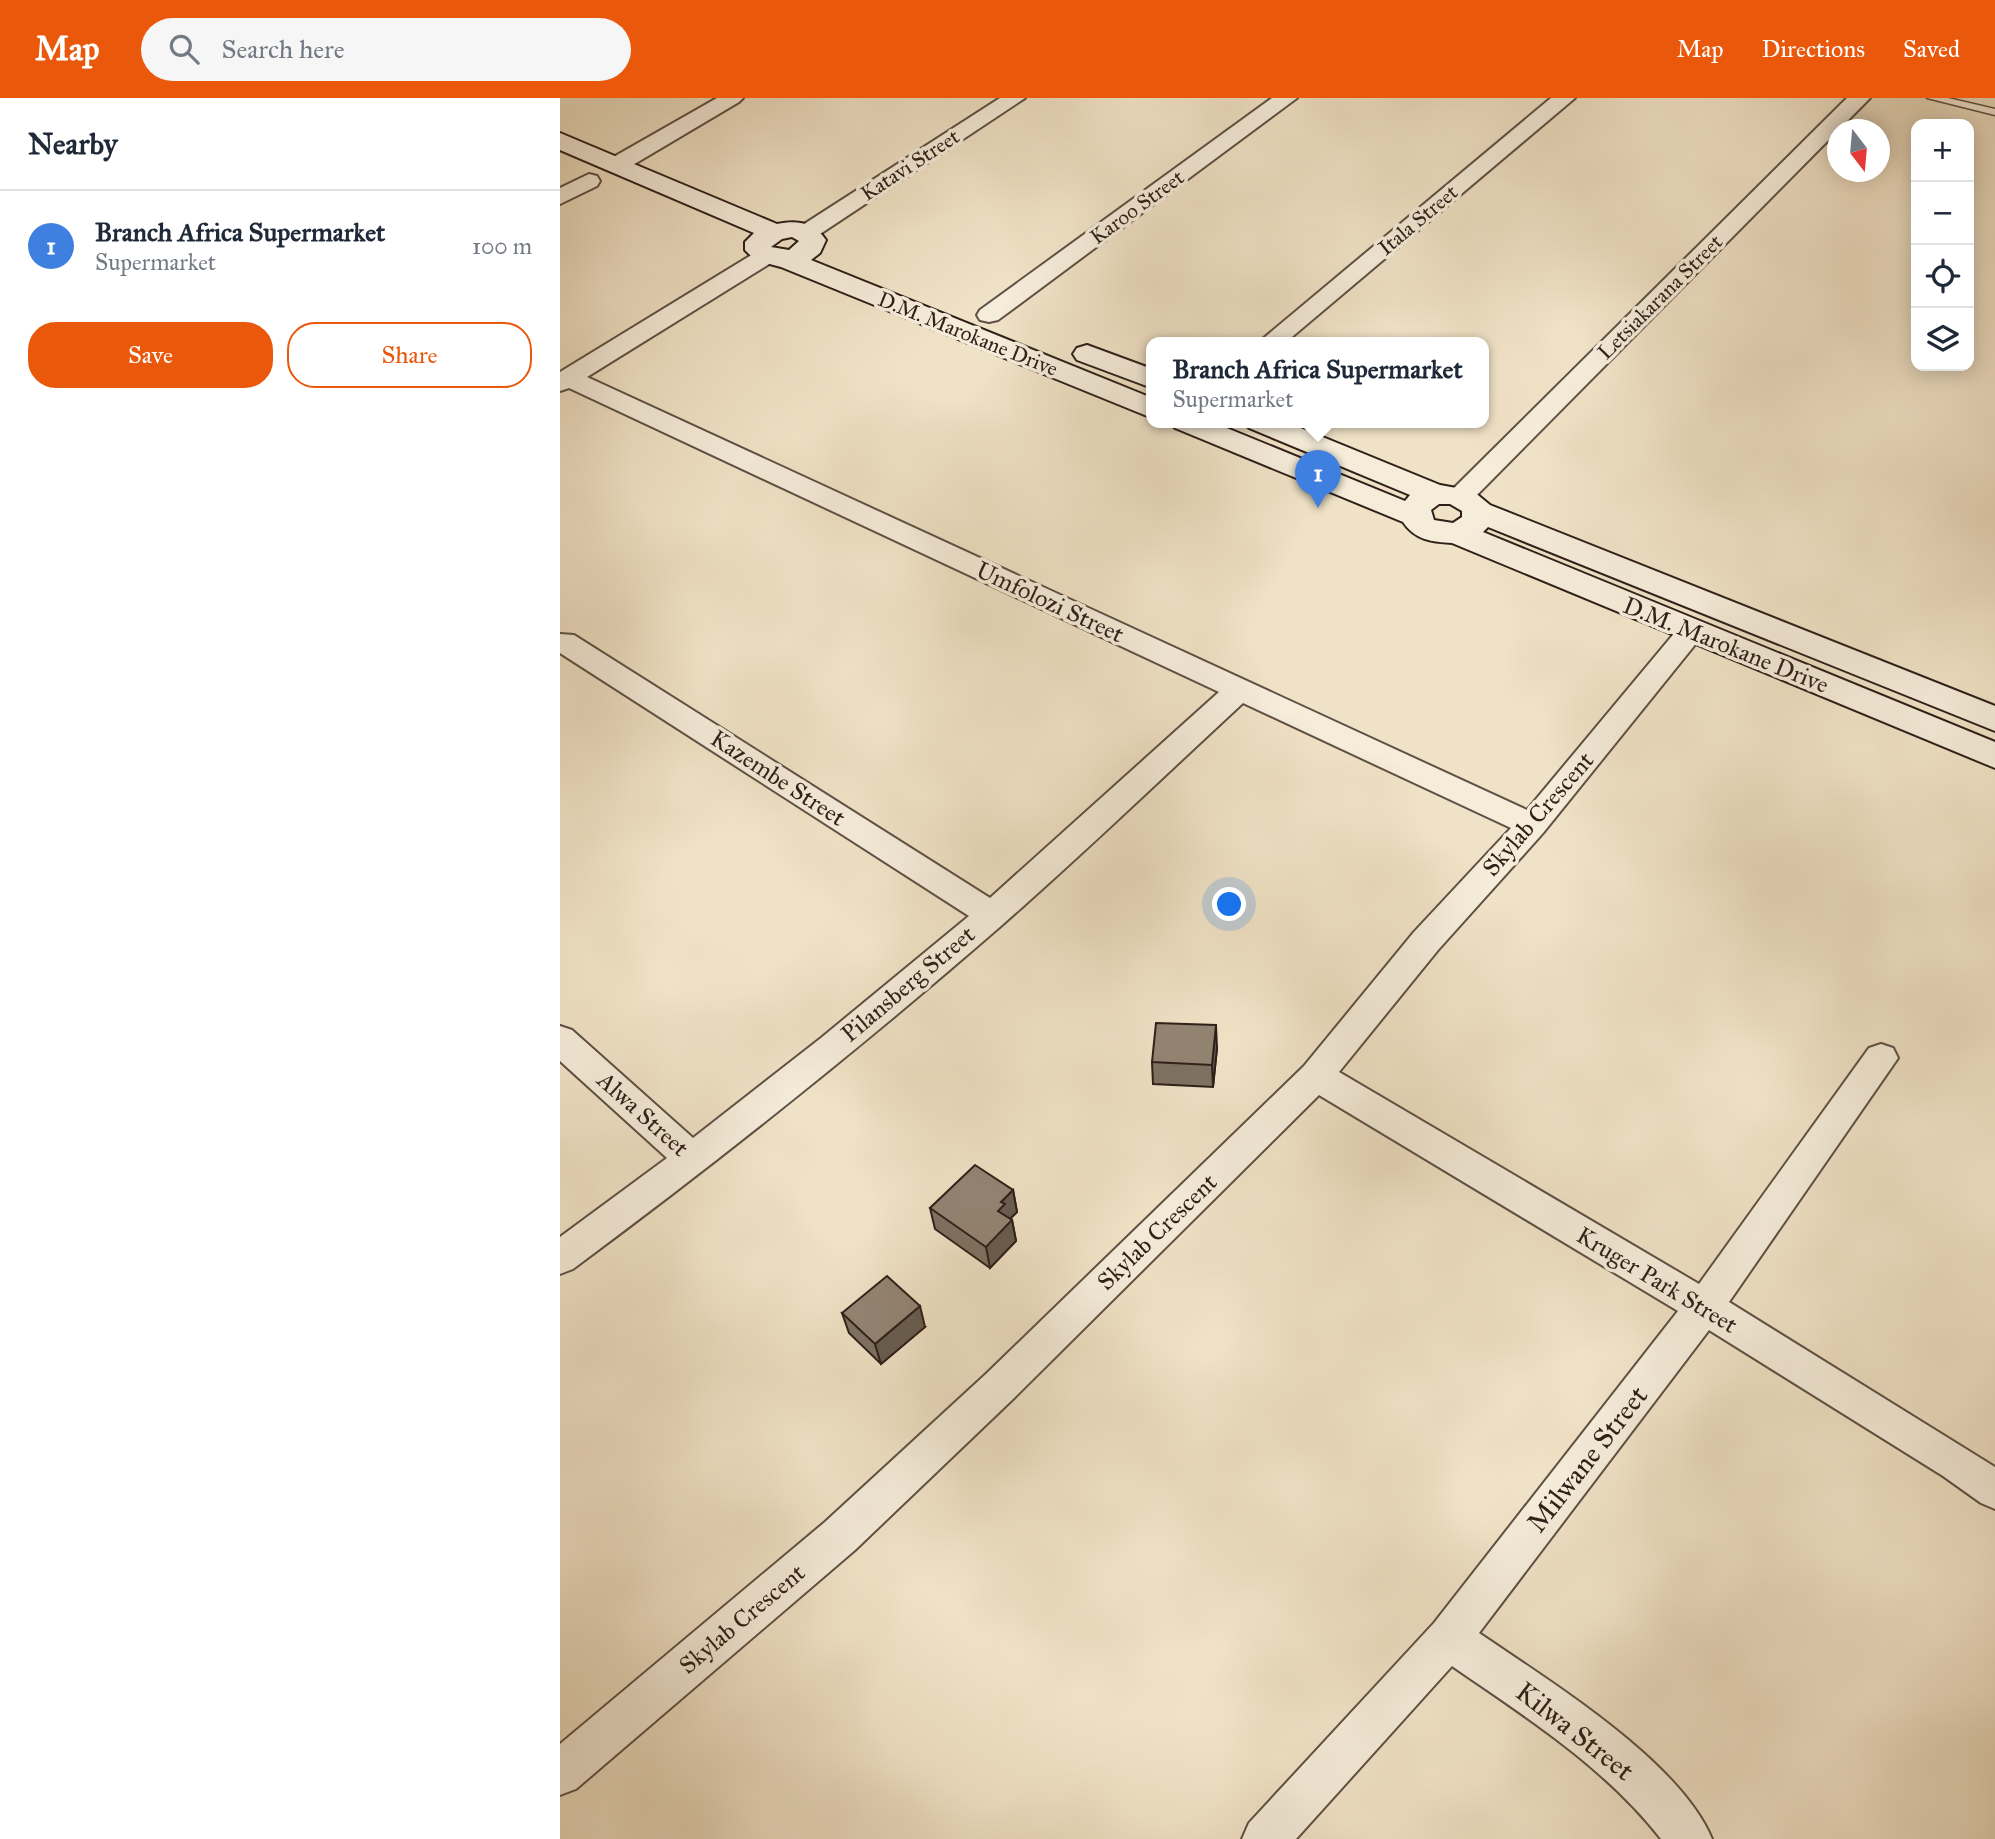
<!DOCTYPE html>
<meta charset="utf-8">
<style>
body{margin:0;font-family:"IM FELL Great Primer",serif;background:#f6f6f7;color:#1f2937}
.controls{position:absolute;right:21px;top:21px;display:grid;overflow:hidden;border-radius:14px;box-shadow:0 4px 18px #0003}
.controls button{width:63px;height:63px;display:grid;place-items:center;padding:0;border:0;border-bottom:2px solid #e0e1e3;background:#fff;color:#1f2937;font:35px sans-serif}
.compass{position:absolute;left:1267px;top:21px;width:63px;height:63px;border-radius:50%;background:#fff;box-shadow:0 4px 18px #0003;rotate:164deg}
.you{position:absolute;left:670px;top:807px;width:24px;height:24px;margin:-18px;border:5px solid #fff;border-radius:50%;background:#1a73e8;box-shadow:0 0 0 10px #1a73e833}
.badge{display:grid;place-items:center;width:46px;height:46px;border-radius:50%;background:#ea580c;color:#fff;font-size:23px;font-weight:700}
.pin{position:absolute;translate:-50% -58px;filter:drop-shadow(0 2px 4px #0008)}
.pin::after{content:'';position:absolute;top:37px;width:24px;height:21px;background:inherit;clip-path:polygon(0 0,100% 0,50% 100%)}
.popup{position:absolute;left:586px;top:239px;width:343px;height:91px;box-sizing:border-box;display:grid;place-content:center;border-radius:14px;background:#fff;filter:drop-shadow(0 2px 5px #0005);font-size:23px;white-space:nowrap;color:#747a83}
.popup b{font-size:26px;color:#1f2937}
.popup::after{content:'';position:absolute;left:50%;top:100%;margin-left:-14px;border:14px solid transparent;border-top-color:#fff}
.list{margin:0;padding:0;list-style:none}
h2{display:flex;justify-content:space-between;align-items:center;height:91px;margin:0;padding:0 28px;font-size:30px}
h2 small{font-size:23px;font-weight:400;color:#747a83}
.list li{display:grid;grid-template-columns:46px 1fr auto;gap:21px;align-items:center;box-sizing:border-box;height:112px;padding:0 28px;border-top:2px solid #e0e1e3}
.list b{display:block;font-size:26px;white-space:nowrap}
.list p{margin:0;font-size:23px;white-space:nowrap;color:#747a83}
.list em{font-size:23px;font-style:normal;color:#747a83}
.actions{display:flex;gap:14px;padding:21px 28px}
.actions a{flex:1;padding:16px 0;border:2px solid #ea580c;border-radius:28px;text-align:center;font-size:24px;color:#ea580c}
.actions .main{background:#ea580c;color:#fff}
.icon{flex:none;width:38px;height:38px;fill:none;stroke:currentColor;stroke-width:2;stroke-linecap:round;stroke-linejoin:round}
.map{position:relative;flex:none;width:1435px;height:1741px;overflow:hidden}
header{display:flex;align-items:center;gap:42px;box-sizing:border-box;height:98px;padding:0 35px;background:#ea580c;color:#fff}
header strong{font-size:33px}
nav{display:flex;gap:38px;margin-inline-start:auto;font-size:24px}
.search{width:490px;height:63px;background:#f6f6f7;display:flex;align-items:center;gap:18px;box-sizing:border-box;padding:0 24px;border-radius:38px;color:#747a83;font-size:26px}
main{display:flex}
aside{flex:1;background:#fff}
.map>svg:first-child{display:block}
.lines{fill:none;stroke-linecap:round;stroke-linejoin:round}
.lane-casing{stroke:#5e5044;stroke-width:3}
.street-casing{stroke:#5e5044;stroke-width:4}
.secondary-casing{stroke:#2e1f19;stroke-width:4}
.lane{fill:#f5ecda;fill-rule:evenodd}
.street{fill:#f5ecda;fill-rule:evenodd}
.secondary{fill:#f5ecda;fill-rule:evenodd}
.wall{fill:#7e7263;stroke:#2e1f19;stroke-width:2}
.shaded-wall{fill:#675c50;stroke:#2e1f19;stroke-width:2}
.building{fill:#938473;stroke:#2e1f19;stroke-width:2}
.labels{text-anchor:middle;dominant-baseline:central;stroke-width:7;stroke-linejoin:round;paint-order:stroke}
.far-street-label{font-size:21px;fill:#2e1f19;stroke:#f5ecda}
.street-label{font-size:24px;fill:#2e1f19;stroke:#f5ecda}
.near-street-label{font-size:28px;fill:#2e1f19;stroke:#f5ecda}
</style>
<header>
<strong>Map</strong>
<div class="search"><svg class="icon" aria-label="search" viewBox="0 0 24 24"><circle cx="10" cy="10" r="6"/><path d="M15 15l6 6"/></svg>Search here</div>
<nav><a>Map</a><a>Directions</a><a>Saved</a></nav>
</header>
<main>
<aside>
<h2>Nearby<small></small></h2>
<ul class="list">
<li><span class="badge" style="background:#3f7fe0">1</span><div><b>Branch Africa Supermarket</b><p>Supermarket</p></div><em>100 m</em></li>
</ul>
<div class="actions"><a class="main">Save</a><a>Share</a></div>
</aside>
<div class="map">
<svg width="1435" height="1741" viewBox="0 0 1435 1741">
<rect width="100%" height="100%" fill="#f0e2c6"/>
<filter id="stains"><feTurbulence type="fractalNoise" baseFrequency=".00286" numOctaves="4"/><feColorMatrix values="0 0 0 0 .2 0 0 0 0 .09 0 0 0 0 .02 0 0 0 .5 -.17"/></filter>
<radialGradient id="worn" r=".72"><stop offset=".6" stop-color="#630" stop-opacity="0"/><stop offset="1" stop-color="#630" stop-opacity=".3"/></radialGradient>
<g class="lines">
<defs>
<path id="lane" d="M1367 0H1388L1435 11V17Z"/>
<g id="street">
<path d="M157 0H183L179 4 66 71H50L47 66 50 61Z"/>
<path d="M440 0H465L254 140H238L235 135 238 130Z"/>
<path d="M712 0H737L438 222 429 224 420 222 417 217 420 212Z"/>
<path d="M991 0H1015L726 244H699Z"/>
<path d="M1287 0H1310L910 404 901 406 892 404 888 398 892 392Z"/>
<path d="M29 76 37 78 40 83 37 88 0 106V90Z"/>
<path d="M206 151 214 153 218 158 214 163 27 279 967 712 1122 526 1132 524 1142 526 1146 533 983 735 878 852 779 974 1139 1186 1309 950 1321 946 1333 950 1338 960 1169 1204 1435 1369V1411L1421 1405 1383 1378 1149 1232 919 1535C989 1583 1119 1662 1152 1741H1101C1045 1669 966 1619 892 1568L736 1741H682L689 1725 874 1525 1118 1213 759 997 454 1300 295 1452 16 1691 0 1697V1646L265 1424 426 1276 744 968 854 834 951 730 683 605C603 679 524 755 442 827 303 948 160 1062 13 1171L0 1176V1139L107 1060 0 963V928L12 932 133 1040 261 940 409 818 0 555V536L14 537 430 800 659 594 9 290 0 293V274L198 153Z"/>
</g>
<g id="secondary">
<path d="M0 35 217 126C237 122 254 124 266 142L260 155 251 162 592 300V320L221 169 195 162 185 152V144L194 135 0 52ZM232 139 239 143 229 152 211 149 222 141Z"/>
<path d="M527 247 592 271V290L517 262 513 256 517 250Z"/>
<path d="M610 324H652L845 403 850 397 689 330 684 324H726L880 387 913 393 930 407 1435 608V633L928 429 923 434 1435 644V670L892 445C872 444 855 442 843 424L615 330ZM879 406H890L902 413V419L893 425 874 422 871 412Z"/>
</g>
</defs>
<use href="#lane" class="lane-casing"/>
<use href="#street" class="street-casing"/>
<use href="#secondary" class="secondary-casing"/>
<use href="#lane" class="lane"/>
<use href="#street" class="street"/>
<use href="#secondary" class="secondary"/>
</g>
<g class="wall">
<path d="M657 950 653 989 593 986 592 964Z"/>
<path d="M453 1092 457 1114 450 1120 452 1122 456 1143 430 1170 375 1131 370 1110Z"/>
<path d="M282 1215 365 1229 321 1266 289 1235Z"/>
</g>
<g class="shaded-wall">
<path d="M656 927 657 950 653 989 652 967Z"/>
<path d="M453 1092 457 1114 448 1123 452 1122 456 1143 430 1170 426 1149 441 1104Z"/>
<path d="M360 1208 365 1229 321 1266 315 1246Z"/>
</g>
<g class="building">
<path d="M596 925 656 927 652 967 592 964Z"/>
<path d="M415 1067 453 1092 441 1104 445 1106 438 1113 452 1122 426 1149 370 1110Z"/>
<path d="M327 1178 360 1208 315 1246 282 1215Z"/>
</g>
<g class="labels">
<g class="far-street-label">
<text transform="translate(350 67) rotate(-33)">Katavi Street</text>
<text transform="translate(577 109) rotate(-36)">Karoo Street</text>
<text transform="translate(858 122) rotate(-40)">Itala Street</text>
<text transform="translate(1100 199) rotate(-45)">Letsiakarana Street</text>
<text transform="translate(408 236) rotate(22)">D.M. Marokane Drive</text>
</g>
<g class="street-label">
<text transform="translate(490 504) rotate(25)">Umfolozi Street</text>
<text transform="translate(1166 547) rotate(22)">D.M. Marokane Drive</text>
<text transform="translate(218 680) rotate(33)">Kazembe Street</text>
<text transform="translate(978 716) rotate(-49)">Skylab Crescent</text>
<text transform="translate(348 886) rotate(-40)">Pilansberg Street</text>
<text transform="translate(83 1016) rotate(42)">Alwa Street</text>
<text transform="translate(597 1134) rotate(-44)">Skylab Crescent</text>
<text transform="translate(1097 1182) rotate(31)">Kruger Park Street</text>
<text transform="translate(182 1521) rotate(-40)">Skylab Crescent</text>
</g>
<g class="near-street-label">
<text transform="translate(1027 1361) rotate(-52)">Milwane Street</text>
<text transform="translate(1015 1633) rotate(38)">Kilwa Street</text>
</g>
</g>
<rect width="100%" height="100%" filter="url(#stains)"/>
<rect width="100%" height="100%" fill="url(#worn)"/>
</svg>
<div class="controls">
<button>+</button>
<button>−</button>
<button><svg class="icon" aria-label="locate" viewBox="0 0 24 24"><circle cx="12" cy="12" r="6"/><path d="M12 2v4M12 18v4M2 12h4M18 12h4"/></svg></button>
<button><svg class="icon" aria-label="layers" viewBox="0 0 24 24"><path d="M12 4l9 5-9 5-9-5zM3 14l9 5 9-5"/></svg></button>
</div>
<svg class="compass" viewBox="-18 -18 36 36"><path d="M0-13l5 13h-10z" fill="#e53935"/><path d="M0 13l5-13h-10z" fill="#747a83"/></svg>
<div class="you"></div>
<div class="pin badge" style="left:758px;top:410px;background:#3f7fe0">1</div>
<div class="popup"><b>Branch Africa Supermarket</b>Supermarket</div>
</div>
</main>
